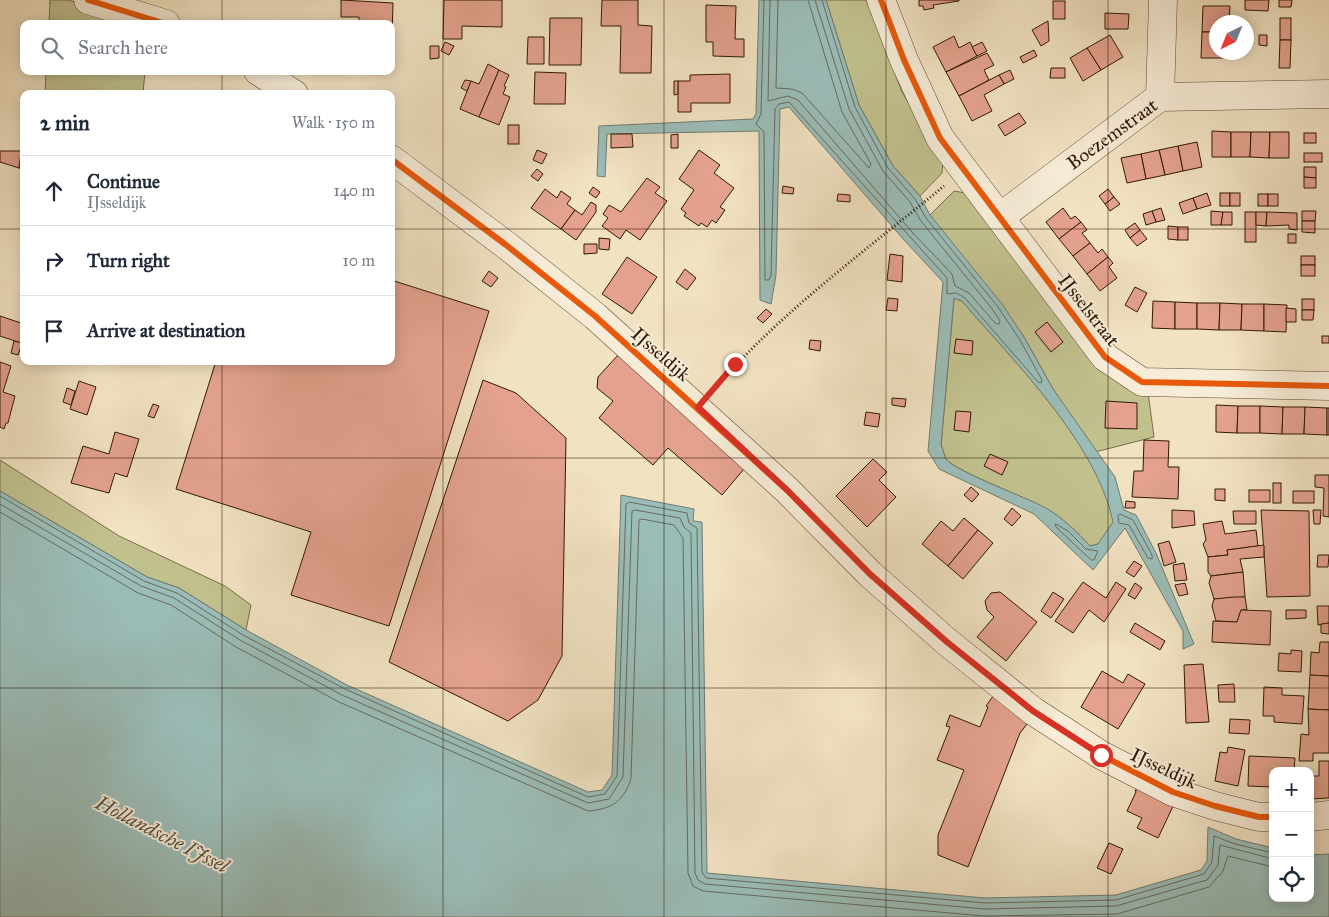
<!DOCTYPE html>
<meta charset="utf-8">
<style>
body{margin:0;font-family:"IM FELL Great Primer",serif;background:#f2f2f3;color:#1f2937}
.controls{position:absolute;right:15px;bottom:15px;display:grid;overflow:hidden;border-radius:10px;box-shadow:0 2px 12px #0003}
.controls button{width:45px;height:45px;display:grid;place-items:center;padding:0;border:0;border-bottom:1px solid #e0e1e3;background:#fff;color:#1f2937;font:25px sans-serif}
.compass{position:absolute;left:1209px;top:15px;width:45px;height:45px;border-radius:50%;background:#fff;box-shadow:0 2px 12px #0003;rotate:223deg}
.stop{position:absolute;width:15px;height:15px;margin:-11px;border:4px solid #d93025;border-radius:50%;background:#fff}
.stop.end{background:#d93025;border-color:#fff;box-shadow:0 1px 5px #0008}
.list{margin:0;padding:0;list-style:none}
h2{display:flex;justify-content:space-between;align-items:center;height:65px;margin:0;padding:0 20px;font-size:21px}
h2 small{font-size:16px;font-weight:400;color:#747a83}
.list li{display:grid;grid-template-columns:32px 1fr auto;gap:15px;align-items:center;box-sizing:border-box;height:70px;padding:0 20px;border-top:1px solid #e0e1e3}
.list b{display:block;font-size:19px;white-space:nowrap}
.list p{margin:0;font-size:16px;white-space:nowrap;color:#747a83}
.list em{font-size:16px;font-style:normal;color:#747a83}
.icon{flex:none;width:28px;height:28px;fill:none;stroke:currentColor;stroke-width:2;stroke-linecap:round;stroke-linejoin:round}
.map{position:relative;flex:none;width:1329px;height:917px;overflow:hidden}
.search{position:absolute;background:#fff;box-shadow:0 2px 12px #0003;left:20px;top:20px;width:375px;height:55px;display:flex;align-items:center;gap:12px;box-sizing:border-box;padding:0 18px;border-radius:10px;color:#747a83;font-size:19px}
.panel{position:absolute;background:#fff;box-shadow:0 2px 12px #0003;left:20px;top:90px;width:375px;height:275px;border-radius:10px}
.map>svg:first-child{display:block}
.green{fill:#c1c18e;stroke:#796c4a}
.water{fill:#9bbdb8;stroke:#717b70;fill-rule:evenodd}
.lines{fill:none;stroke-linecap:round;stroke-linejoin:round}
.shore{stroke:#666a5e;stroke-width:1}
.building{fill:#e4a28e;stroke:#311805}
.minor-casing{stroke:#614a34;stroke-width:29}
.path{stroke:#311805;stroke-width:3;stroke-dasharray:1 2.5;stroke-linecap:butt}
.minor{stroke:#f6ecd7;stroke-width:28}
.cycleway-casing{stroke:#f6ecd7;stroke-width:9}
.cycleway{stroke:#e8590c;stroke-width:6}
.route{stroke:#d93025;stroke-width:6}
.grid{fill:none;stroke:#311805;stroke-width:1;stroke-opacity:0.55}
.labels{text-anchor:middle;dominant-baseline:central;stroke-width:4;stroke-linejoin:round;paint-order:stroke}
.street-label{font-size:19px;fill:#311805;stroke:#f6ecd7}
.water-label{font-size:20px;font-style:italic;fill:#565244;stroke:#f6ecd7}
</style>
<div class="map">
<svg width="1329" height="917" viewBox="0 0 1329 917">
<rect width="100%" height="100%" fill="#f1e2c2"/>
<filter id="stains"><feTurbulence type="fractalNoise" baseFrequency=".004" numOctaves="4"/><feColorMatrix values="0 0 0 0 .2 0 0 0 0 .09 0 0 0 0 .02 0 0 0 .5 -.17"/></filter>
<radialGradient id="worn" r=".72"><stop offset=".6" stop-color="#630" stop-opacity="0"/><stop offset="1" stop-color="#630" stop-opacity=".3"/></radialGradient>
<g class="green">
<path d="M50 0H68L146 24H49Z"/>
<path d="M826 0H868L902 92 943 161 942 173 920 196 893 166 859 105Z"/>
<path d="M46 71H145L143 94H45Z"/>
<path d="M954 191 966 193 1147 385 1154 437 1095 452 1053 389 1024 337 930 215Z"/>
<path d="M954 298 962 301C1015 363 1096 442 1114 522L1098 544 1090 546C1077 532 1063 518 1046 509 1026 497 957 472 946 459 944 456 943 449 941 445Z"/>
<path d="M0 460 119 536 225 586 251 605 246 630 179 588 147 577 0 491Z"/>
</g>
<g class="water">
<path d="M759 0H826L859 105 893 166 920 196 930 215 1002 304 1024 337 1053 389 1115 477 1124 510 1136 515 1156 553 1194 644 1183 649V631L1125 528 1093 570 1034 514 939 469 928 451 943 282 904 240 789 107 780 109 776 275 771 304 760 300 759 131 607 134 605 177 597 176 599 126 753 119 756 114ZM954 298 962 301C1015 363 1096 442 1113 522L1098 544 1090 546C1077 532 1063 518 1046 508 1026 497 956 472 946 459 944 455 943 449 941 445Z"/>
<path d="M0 491 147 577 179 588 246 630 347 685 588 792 602 790 612 775 621 495 694 509 693 521 702 522 707 873 985 898 1116 895 1201 870 1207 861 1208 827 1236 839 1273 848V898H1310V855L1329 854V917H0Z"/>
</g>
<g class="lines">
<g class="shore">
<path d="M764 0 761 114 756 124 764 132 765 280H769L771 275 775 109 779 104 789 102 947 278V294L956 293 965 298 1038 382 1041 383 1042 380 1020 340 998 307 926 218 915 199 888 168 855 107 822 0"/>
<path d="M770 0 768 101 788 96 798 100 912 232 952 274 955 286 969 293 996 324H999L1000 321 993 310 921 221 910 202 883 171 849 109 815 0"/>
<path d="M778 0 776 88 792 89 802 93 869 168 871 164 842 112 808 0"/>
<path d="M0 496 144 581 177 593 243 635 345 689 588 797 605 794 617 776 626 504 629 502 687 513 689 523 697 528 702 872 706 878 985 903 1116 900 1204 874 1212 862 1214 836 1235 844 1273 853"/>
<path d="M0 504 141 586 174 598 240 640 342 695 588 803 609 799 623 777 632 511 635 510 680 518 684 527 691 533 695 873 698 880 705 884 985 909 1116 906 1207 880 1218 865 1220 845 1273 859"/>
<path d="M0 512 138 593 171 605 236 647 339 702 588 811C611 809 624 802 631 778L639 520 642 519 674 525 683 538 688 873 693 886 703 891 984 916 1117 914 1209 887 1223 871 1228 856 1273 867"/>
<path d="M1120 514 1133 520 1152 555V559L1148 558 1129 525 1119 523 1118 516Z"/>
<path d="M1056 524 1068 531 1086 549 1098 551 1094 560H1091L1056 527Z"/>
</g>
</g>
<g class="building">
<path d="M341 0 393 3 392 36 391 24H359V17H341Z"/>
<path d="M444 0H502V27L462 26V39H443Z"/>
<path d="M602 0H638V25L652 26 651 73H620L621 26H601Z"/>
<path d="M919 0H959V1L933 5 934 8 924 10 923 6H919Z"/>
<path d="M1245 0H1269L1268 11 1245 10Z"/>
<path d="M1279 0H1292L1291 7H1279Z"/>
<rect x="1053" y="1" width="12" height="18"/>
<path d="M706 5 736 6 735 39H744V57L713 56V42H706Z"/>
<path d="M1203 6H1230L1229 22H1216V32H1202Z"/>
<path d="M1105 13 1129 14 1128 29H1105Z"/>
<path d="M550 18H582L581 65H549Z"/>
<rect x="1280" y="18" width="11" height="22"/>
<path d="M1048 21 1049 41 1041 46 1032 30Z"/>
<path d="M1202 32H1216V52H1229V58H1201Z"/>
<path d="M1110 35 1123 57 1101 70 1087 48Z"/>
<path d="M1259 35H1267V46L1259 45Z"/>
<path d="M954 36 959 48 970 42 977 56 946 72 933 47Z"/>
<path d="M528 37H544V64H527Z"/>
<path d="M1280 40H1291L1290 68H1279Z"/>
<path d="M445 42 454 46 449 55 441 51Z"/>
<path d="M982 42 987 51 977 56 972 47Z"/>
<path d="M430 46H439V58L430 59Z"/>
<path d="M1087 48 1101 70 1083 81 1070 58Z"/>
<path d="M1034 50 1037 56 1023 63 1020 57Z"/>
<path d="M987 53 994 65 984 70 989 80 959 96 946 72Z"/>
<path d="M488 64 499 70 479 117 460 109 471 81 479 84Z"/>
<path d="M1051 68H1065V78H1050Z"/>
<path d="M499 70 509 75 504 86 506 87 503 94 510 97 499 125 479 117Z"/>
<path d="M1010 70 1014 79 1004 84 999 75Z"/>
<path d="M535 72 566 73 565 104H534Z"/>
<path d="M730 74V103H691V112H678V81H690V75Z"/>
<path d="M999 75 1004 84 984 95 992 111 972 121 959 96Z"/>
<path d="M465 80 471 81 467 91 461 88Z"/>
<path d="M674 81H678V94L674 95Z"/>
<path d="M1019 113 1026 123 1005 136 998 125Z"/>
<rect x="508" y="125" width="11" height="19"/>
<path d="M1212 131 1231 132V157H1212Z"/>
<path d="M1231 132H1251L1250 157H1231Z"/>
<path d="M1251 132H1270L1269 158 1250 157Z"/>
<path d="M1270 132H1289V158H1269Z"/>
<rect x="1304" y="133" width="12" height="10"/>
<path d="M611 134H632L633 147 611 148Z"/>
<path d="M678 134V148H671V135Z"/>
<path d="M1197 142 1202 167 1183 171 1178 146Z"/>
<path d="M1178 146 1183 171 1165 175 1159 150Z"/>
<path d="M537 150 547 154 542 164 533 160Z"/>
<path d="M699 150 720 165 714 173 734 188 720 207 725 210 716 223 712 220 707 227 701 223 699 226 684 216 686 213 681 209 694 190 679 179Z"/>
<path d="M1159 150 1165 175 1146 179 1141 154Z"/>
<path d="M0 151H24L21 153 19 167 22 169 0 162Z"/>
<rect x="1304" y="153" width="18" height="9"/>
<path d="M1141 154 1146 179 1127 183 1121 158Z"/>
<path d="M1304 167H1316V178L1304 177Z"/>
<path d="M537 169 543 174 538 181 531 176Z"/>
<path d="M1304 177 1316 178V188H1304Z"/>
<path d="M647 178 660 187 655 193 667 201 640 240 626 230 620 239 602 226 608 218 603 214 609 205 621 212Z"/>
<path d="M783 186 794 188 793 194 782 193Z"/>
<path d="M593 187 600 192 596 198 589 193Z"/>
<path d="M545 189 557 198 561 191 571 198 567 204 575 210 561 229 531 208Z"/>
<path d="M1108 189 1114 197 1105 204 1099 196Z"/>
<path d="M1207 193 1211 205 1197 209 1193 198Z"/>
<rect x="1220" y="193" width="10" height="13"/>
<rect x="1230" y="193" width="10" height="13"/>
<path d="M838 194 850 195V202L837 201Z"/>
<rect x="1258" y="194" width="10" height="12"/>
<rect x="1268" y="194" width="10" height="12"/>
<path d="M1114 197 1120 204 1110 211 1105 204Z"/>
<path d="M1193 198 1197 209 1183 214 1179 203Z"/>
<path d="M591 202 596 205V212L576 240 561 229 575 210 582 215Z"/>
<path d="M1063 208 1071 219 1075 216 1081 222 1059 239 1046 222Z"/>
<path d="M1161 208 1165 220 1156 222 1152 211Z"/>
<path d="M1152 211 1156 222 1146 225 1143 214Z"/>
<path d="M1211 211 1223 212 1221 225H1211Z"/>
<path d="M1302 211H1316L1315 221H1302Z"/>
<path d="M1223 212H1232V225H1221Z"/>
<rect x="1245" y="212" width="11" height="30"/>
<path d="M1256 212H1267L1266 226 1256 225Z"/>
<path d="M1267 212 1297 213V230L1289 229V225L1266 226Z"/>
<path d="M1302 221H1315V233L1302 232Z"/>
<path d="M1081 222 1087 230 1082 233 1090 243 1073 256 1059 239Z"/>
<path d="M1135 223 1140 230 1130 238 1125 230Z"/>
<path d="M1168 226 1178 227V240L1168 239Z"/>
<rect x="1178" y="227" width="10" height="13"/>
<path d="M1140 230 1147 239 1137 246 1130 238Z"/>
<rect x="1288" y="234" width="8" height="9"/>
<path d="M599 238 610 239 609 250 599 249Z"/>
<path d="M1090 243 1098 253 1102 249 1108 257 1087 274 1073 256Z"/>
<path d="M584 244H597V253L584 254Z"/>
<path d="M890 254 903 256 902 282 887 280Z"/>
<rect x="1301" y="256" width="14" height="9"/>
<path d="M627 257 657 277 632 314 602 294Z"/>
<path d="M1108 257 1113 263 1109 267 1117 278 1100 291 1087 274Z"/>
<rect x="1301" y="265" width="14" height="11"/>
<path d="M685 269 696 278 687 290 676 282Z"/>
<path d="M489 271 498 278 491 287 482 281Z"/>
<path d="M391 280 489 311 389 626 291 595 311 532 176 489 216 361H391Z"/>
<path d="M1135 287 1147 293 1137 312 1125 305Z"/>
<path d="M888 298 898 299 897 311 886 310Z"/>
<rect x="1302" y="299" width="12" height="11"/>
<path d="M1153 301 1175 302V329L1152 328Z"/>
<path d="M1175 302 1197 303V329H1175Z"/>
<path d="M1197 303H1220L1219 330 1197 329Z"/>
<path d="M1220 303 1242 304 1241 330H1219Z"/>
<path d="M1242 304H1264V331L1241 330Z"/>
<path d="M1264 304 1287 305 1286 332 1264 331Z"/>
<path d="M1286 308 1296 309V322H1286Z"/>
<path d="M766 309 772 314 763 323 757 318Z"/>
<path d="M1302 310H1314L1313 320H1302Z"/>
<path d="M0 316 24 324V344L0 336Z"/>
<path d="M1047 322 1063 342 1051 352 1035 332Z"/>
<rect x="1322" y="336" width="7" height="7"/>
<path d="M956 339 973 341 972 355 954 353Z"/>
<path d="M810 340 821 341 820 351 809 349Z"/>
<path d="M14 341 22 343 18 355 11 353Z"/>
<path d="M619 354 749 463 722 495 668 448 653 465 599 418 613 401 597 388 598 377Z"/>
<path d="M0 362 11 366 3 392 15 396 8 423H6L4 429 0 427Z"/>
<path d="M483 380 516 393 566 438 562 656 538 700 508 721 389 662Z"/>
<path d="M79 381 96 387 87 415 70 409Z"/>
<path d="M67 388 75 391 71 405 63 402Z"/>
<path d="M892 398 906 399 905 407 892 405Z"/>
<path d="M1106 401 1137 403V429L1105 428Z"/>
<path d="M153 404 159 406 154 418 148 416Z"/>
<path d="M1216 405 1238 406 1237 433 1216 432Z"/>
<path d="M1238 406H1260V433H1237Z"/>
<path d="M1260 406 1283 407 1282 434 1260 433Z"/>
<path d="M1283 407H1305L1304 434H1282Z"/>
<path d="M1305 407 1327 408V435L1304 434Z"/>
<rect x="1327" y="408" width="2" height="27"/>
<path d="M956 411 971 412 969 432 954 430Z"/>
<path d="M866 412 880 414 878 427 864 425Z"/>
<path d="M115 432 139 439 127 477 115 473 109 493 71 483 83 446 109 454Z"/>
<path d="M1144 440 1169 441 1168 467H1179L1178 499 1132 497 1134 471H1143Z"/>
<path d="M990 454 1008 462 1002 475 984 466Z"/>
<path d="M873 459 887 472 879 480 896 497 867 527 836 496Z"/>
<path d="M1315 475H1329V517L1323 516 1324 488 1315 487Z"/>
<rect x="1273" y="483" width="8" height="20"/>
<path d="M971 487 979 494 972 502 964 495Z"/>
<path d="M1215 489H1225V501L1215 500Z"/>
<rect x="1249" y="490" width="21" height="12"/>
<rect x="1293" y="491" width="21" height="12"/>
<path d="M1126 501 1135 502V508H1125Z"/>
<path d="M1012 508 1021 516 1012 526 1004 519Z"/>
<path d="M1172 510 1194 511 1195 525 1172 528Z"/>
<path d="M1261 510 1309 511 1310 596 1267 597Z"/>
<path d="M1313 510H1321L1320 524H1314Z"/>
<path d="M1233 511H1256V524H1234Z"/>
<path d="M964 518 978 530 948 566 922 544 941 521 953 531Z"/>
<path d="M1222 521 1225 534 1256 530 1258 546 1227 550 1228 555 1208 557 1203 544 1206 540 1203 524Z"/>
<path d="M978 530 993 543 963 579 948 566Z"/>
<path d="M1169 541 1176 562 1164 566 1158 544Z"/>
<path d="M1264 545V557L1240 559 1243 572 1211 576 1208 572V557L1228 555 1227 550Z"/>
<path d="M1318 555H1329L1328 567H1317Z"/>
<path d="M1134 561 1142 566 1134 577 1126 572Z"/>
<path d="M1184 563 1187 580 1175 581 1173 565Z"/>
<path d="M1243 572 1245 597 1214 599 1209 583 1211 576Z"/>
<path d="M1083 582 1106 598 1116 582 1126 589 1104 622 1089 610 1073 633 1055 621Z"/>
<path d="M1135 583 1142 588 1135 599 1128 595Z"/>
<path d="M1185 583 1188 594 1179 596 1175 585Z"/>
<path d="M1000 592 1037 622 1006 661 977 637 994 617 987 610 985 601 991 593Z"/>
<path d="M1053 592 1064 599 1051 618 1041 611Z"/>
<path d="M1234 597H1245L1247 610H1241L1237 622 1216 621 1212 606 1214 599Z"/>
<path d="M1317 606H1329V623L1318 625Z"/>
<path d="M1241 610 1271 611 1270 645 1212 642 1213 621 1237 622Z"/>
<path d="M1286 610H1306V618L1286 619Z"/>
<path d="M1135 623 1165 641 1160 650 1130 632Z"/>
<path d="M1329 623V634L1321 633V624Z"/>
<path d="M1320 642H1329V676L1310 675 1311 652 1319 653Z"/>
<path d="M1291 650 1302 651 1301 672 1278 671 1279 653 1291 654Z"/>
<path d="M1203 664 1209 722 1186 723 1184 665Z"/>
<path d="M1102 671 1123 683 1128 674 1145 684 1118 729 1081 707Z"/>
<path d="M1310 675 1329 676V710L1308 709Z"/>
<path d="M1234 684 1235 702H1219L1218 685Z"/>
<path d="M1264 687 1282 688V695L1304 696 1302 724 1274 722V716H1263Z"/>
<path d="M996 692 1031 719 1020 733 968 867 938 855V835L964 770 937 760 950 727 946 726 950 715 980 727 988 707 986 706Z"/>
<path d="M1308 709 1329 710V753H1313V761H1299L1301 734 1309 735Z"/>
<path d="M1230 719 1250 720 1249 734 1229 733Z"/>
<path d="M1228 747 1245 750 1238 786 1215 781 1220 752 1227 753Z"/>
<path d="M1249 756 1295 758 1294 771H1273V787L1248 786Z"/>
<path d="M1319 761H1329V798L1310 799V776H1319Z"/>
<path d="M1139 785 1175 802 1158 838 1137 828 1142 818 1127 811 1136 792 1135 790H1137Z"/>
<path d="M1109 843 1123 849 1111 874 1097 868Z"/>
</g>
<g class="lines">
<defs>
<g id="minor">
<path d="M88 0 166 24"/>
<path d="M881 0 904 60 940 138 1105 357 1142 382 1329 386"/>
<path d="M258 71 294 94"/>
<path d="M1160 97 1163 0"/>
<path d="M391 159 506 245 595 316 787 490 870 574 947 642 1033 711 1101 755 1173 792 1215 806 1259 817H1273"/>
<path d="M1000 217 1160 97 1329 94"/>
<path d="M1310 817 1329 815"/>
</g>
</defs>
<use href="#minor" class="minor-casing"/>
<path class="path" d="M713 390C781 312 865 251 944 186"/>
<use href="#minor" class="minor"/>
<defs>
<g id="cycleway">
<path d="M88 0 166 24"/>
<path d="M881 0 904 60 940 138 1105 357 1142 382 1329 386"/>
<path d="M391 159 506 245 595 316 787 490 870 574 947 642 1033 711 1101 755 1173 792 1215 806 1259 817H1273"/>
</g>
</defs>
<use href="#cycleway" class="cycleway-casing"/>
<use href="#cycleway" class="cycleway"/>
</g>
<g class="lines">
<path class="route" d="M735 364 698 407 787 490 870 574 947 642 1033 711 1101 755"/>
</g>
<path class="grid" d="M222 0V24M443 0V917M664 0V917M886 0V917M1108 0V917M222 71V94M0 229H24M391 229H1329M222 361V917M0 458H1329M0 688H1329"/>
<g class="labels">
<g class="street-label">
<text transform="translate(1112 134) rotate(-36)">Boezemstraat</text>
<text transform="translate(1089 310) rotate(52)">IJsselstraat</text>
<text transform="translate(661 354) rotate(41)">IJsseldijk</text>
<text transform="translate(1164 768) rotate(25)">IJsseldijk</text>
</g>
<g class="water-label">
<text transform="translate(162 834) rotate(27)">Hollandsche IJssel</text>
</g>
</g>
<rect width="100%" height="100%" filter="url(#stains)"/>
<rect width="100%" height="100%" fill="url(#worn)"/>
</svg>
<div class="controls">
<button>+</button>
<button>−</button>
<button><svg class="icon" aria-label="locate" viewBox="0 0 24 24"><circle cx="12" cy="12" r="6"/><path d="M12 2v4M12 18v4M2 12h4M18 12h4"/></svg></button>
</div>
<svg class="compass" viewBox="-18 -18 36 36"><path d="M0-13l5 13h-10z" fill="#e53935"/><path d="M0 13l5-13h-10z" fill="#747a83"/></svg>
<div class="stop" style="left:1101px;top:755px"></div>
<div class="stop end" style="left:735px;top:364px"></div>
<div class="search"><svg class="icon" aria-label="search" viewBox="0 0 24 24"><circle cx="10" cy="10" r="6"/><path d="M15 15l6 6"/></svg>Search here</div>
<section class="panel">
<h2>2 min<small>Walk · 150 m</small></h2>
<ul class="list">
<li><svg class="icon" aria-label="ahead" viewBox="0 0 24 24"><path d="M12 20V5M6 11l6-6 6 6"/></svg><div><b>Continue</b><p>IJsseldijk</p></div><em>140 m</em></li>
<li><svg class="icon" aria-label="right" viewBox="0 0 24 24"><path d="M7 20v-9h11M14 6l5 5-5 5"/></svg><div><b>Turn right</b></div><em>10 m</em></li>
<li><svg class="icon" aria-label="arrive" viewBox="0 0 24 24"><path d="M6 21V4h12l-3 4 3 4H6"/></svg><div><b>Arrive at destination</b></div></li>
</ul>
</section>
</div>
